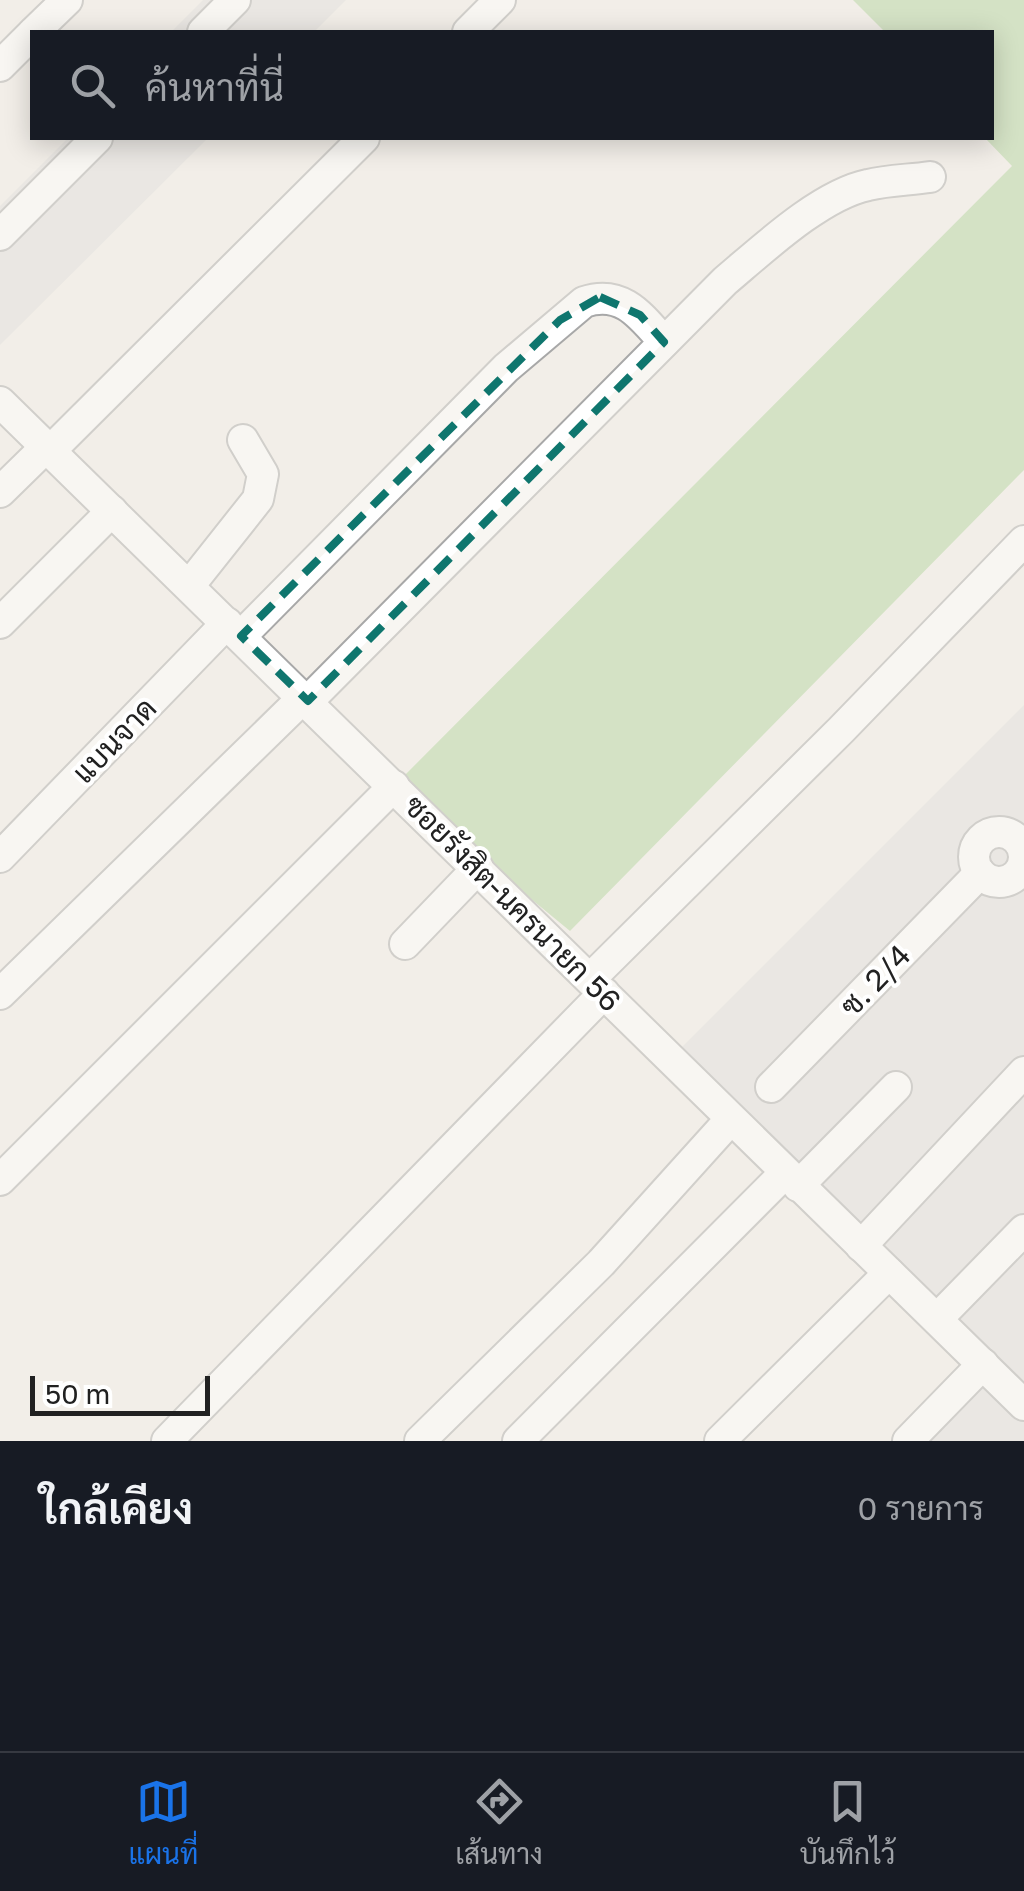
<!DOCTYPE html>
<html lang="th">
<meta charset="utf-8">
<style>
body{margin:0;font-family:"Golos Text",Sarabun,sans-serif;background:#20242c;color:#f1f3f6}
.scale{position:absolute;left:30px;bottom:25px;width:180px;box-sizing:border-box;padding-left:10px;border:5px solid #212121;border-top:0;font-size:28px;line-height:35px;white-space:nowrap;color:#212121;-webkit-text-stroke:8px #fff;paint-order:stroke}
.list{margin:0;padding:0;list-style:none}
h2{display:flex;justify-content:space-between;align-items:center;height:130px;margin:0;padding:0 40px;font-size:42px}
h2 small{font-size:32px;font-weight:400;color:#9ea1a6}
.icon{flex:none;width:55px;height:55px;fill:none;stroke:currentColor;stroke-width:2;stroke-linecap:round;stroke-linejoin:round}
.map{position:relative;flex:none;width:1024px;height:1441px;overflow:hidden}
.search{position:absolute;background:#171b24;box-shadow:0 5px 25px #0003;left:30px;right:30px;top:30px;height:110px;display:flex;align-items:center;gap:25px;box-sizing:border-box;padding:0 35px;border-radius:0px;color:#9ea1a6;font-size:38px}
.sheet{height:310px;background:#171b24}
nav{display:flex;justify-content:space-around;align-items:center;box-sizing:border-box;height:140px;border-top:2px solid #363941;background:#171b24;font-size:28px;color:#9ea1a6}
nav a{display:grid;justify-items:center;gap:5px}
nav .on{color:#1a73e8}
.map>svg:first-child{display:block}
.residential{fill:#dfdede}
.forest{fill:#b0d29c}
.lines{fill:none;stroke-linecap:round;stroke-linejoin:round}
.minor-casing{stroke:#a8a8a8;stroke-width:34}
.minor{stroke:#fff;stroke-width:30}
.marked{fill:none;stroke:#0f766e;stroke-width:8;stroke-dasharray:20 12;stroke-linejoin:round}
.labels{text-anchor:middle;dominant-baseline:central;stroke-width:8;stroke-linejoin:round;paint-order:stroke}
.street-label{font-size:30px;fill:#212121;stroke:#fff}
</style>
<div class="map">
<svg width="1024" height="1441" viewBox="0 0 1024 1441">
<rect width="100%" height="100%" fill="#f2eee8"/>
<g class="residential">
<path d="M203 0H346L314 32H171Z"/>
<path d="M68 138H208L0 345V206Z"/>
<path d="M1024 705V1441H919L980 1378 666 1063Z"/>
</g>
<path class="forest" d="M853 0H1024V470L570 931 394 786 1012 166 985 138H992V32H885Z"/>
<g class="lines">
<defs>
<g id="minor">
<path d="M34 32 67 0"/>
<path d="M203 32 235 0"/>
<path d="M468 32 500 0"/>
<path d="M0 66 32 34"/>
<path d="M0 235 97 138"/>
<path d="M0 402 1024 1405"/>
<path d="M50 451 364 138"/>
<path d="M0 492 46 447"/>
<path d="M189 586 258 499 263 474 243 440"/>
<path d="M0 623 112 511"/>
<path d="M241 636 506 368 584 302C622 289 641 316 664 342"/>
<path d="M308 701 725 281C762 250 820 195 868 185 888 180 910 180 930 177"/>
<circle cx="999" cy="857" r="25"/>
<path d="M0 857 227 623"/>
<path d="M405 944 478 868"/>
<path d="M590 979 841 730 1024 541"/>
<path d="M0 994 304 697"/>
<path d="M771 1087 980 873"/>
<path d="M0 1180 394 786"/>
<path d="M798 1186 896 1087"/>
<path d="M861 1246 1024 1072"/>
<path d="M937 1319 1024 1230"/>
<path d="M167 1441 604 993"/>
<path d="M420 1441 601 1263 730 1120"/>
<path d="M518 1441 785 1173"/>
<path d="M720 1441 889 1273"/>
<path d="M908 1441 983 1364"/>
</g>
</defs>
<use href="#minor" class="minor-casing"/>
<use href="#minor" class="minor"/>
</g>
<path d="M0 0H1024V1441H0ZM600 297 640 315 664 342 308 701 241 636 560 320Z" fill="#f2eee8" fill-opacity=".55" fill-rule="evenodd"/>
<path class="marked" d="M600 297 640 315 664 342 308 701 241 636 560 320Z"/>
<g class="labels">
<g class="street-label">
<text transform="translate(114 740) rotate(-46)">แบนจาด</text>
<text transform="translate(513 903) rotate(45)">ซอยรังสิต-นครนายก 56</text>
<text transform="translate(875 980) rotate(-46)">ซ. 2/4</text>
</g>
</g>
</svg>
<div class="scale">50 m</div>
<div class="search"><svg class="icon" aria-label="search" viewBox="0 0 24 24"><circle cx="10" cy="10" r="6"/><path d="M15 15l6 6"/></svg>ค้นหาที่นี่</div>
</div>
<section class="sheet">
<h2>ใกล้เคียง<small>0 รายการ</small></h2>
<ul class="list">
</ul>
</section>
<nav>
<a class="on"><svg class="icon" aria-label="map" viewBox="0 0 24 24"><path d="M3 6l6-2 6 2 6-2v14l-6 2-6-2-6 2zM9 4v14M15 6v14"/></svg>แผนที่</a>
<a><svg class="icon" aria-label="directions" viewBox="0 0 24 24"><path d="M12 3l9 9-9 9-9-9zM9 14v-3h6M13 9l2 2-2 2"/></svg>เส้นทาง</a>
<a><svg class="icon" aria-label="saved" viewBox="0 0 24 24"><path d="M7 4h10v16l-5-4-5 4z"/></svg>บันทึกไว้</a>
</nav>
